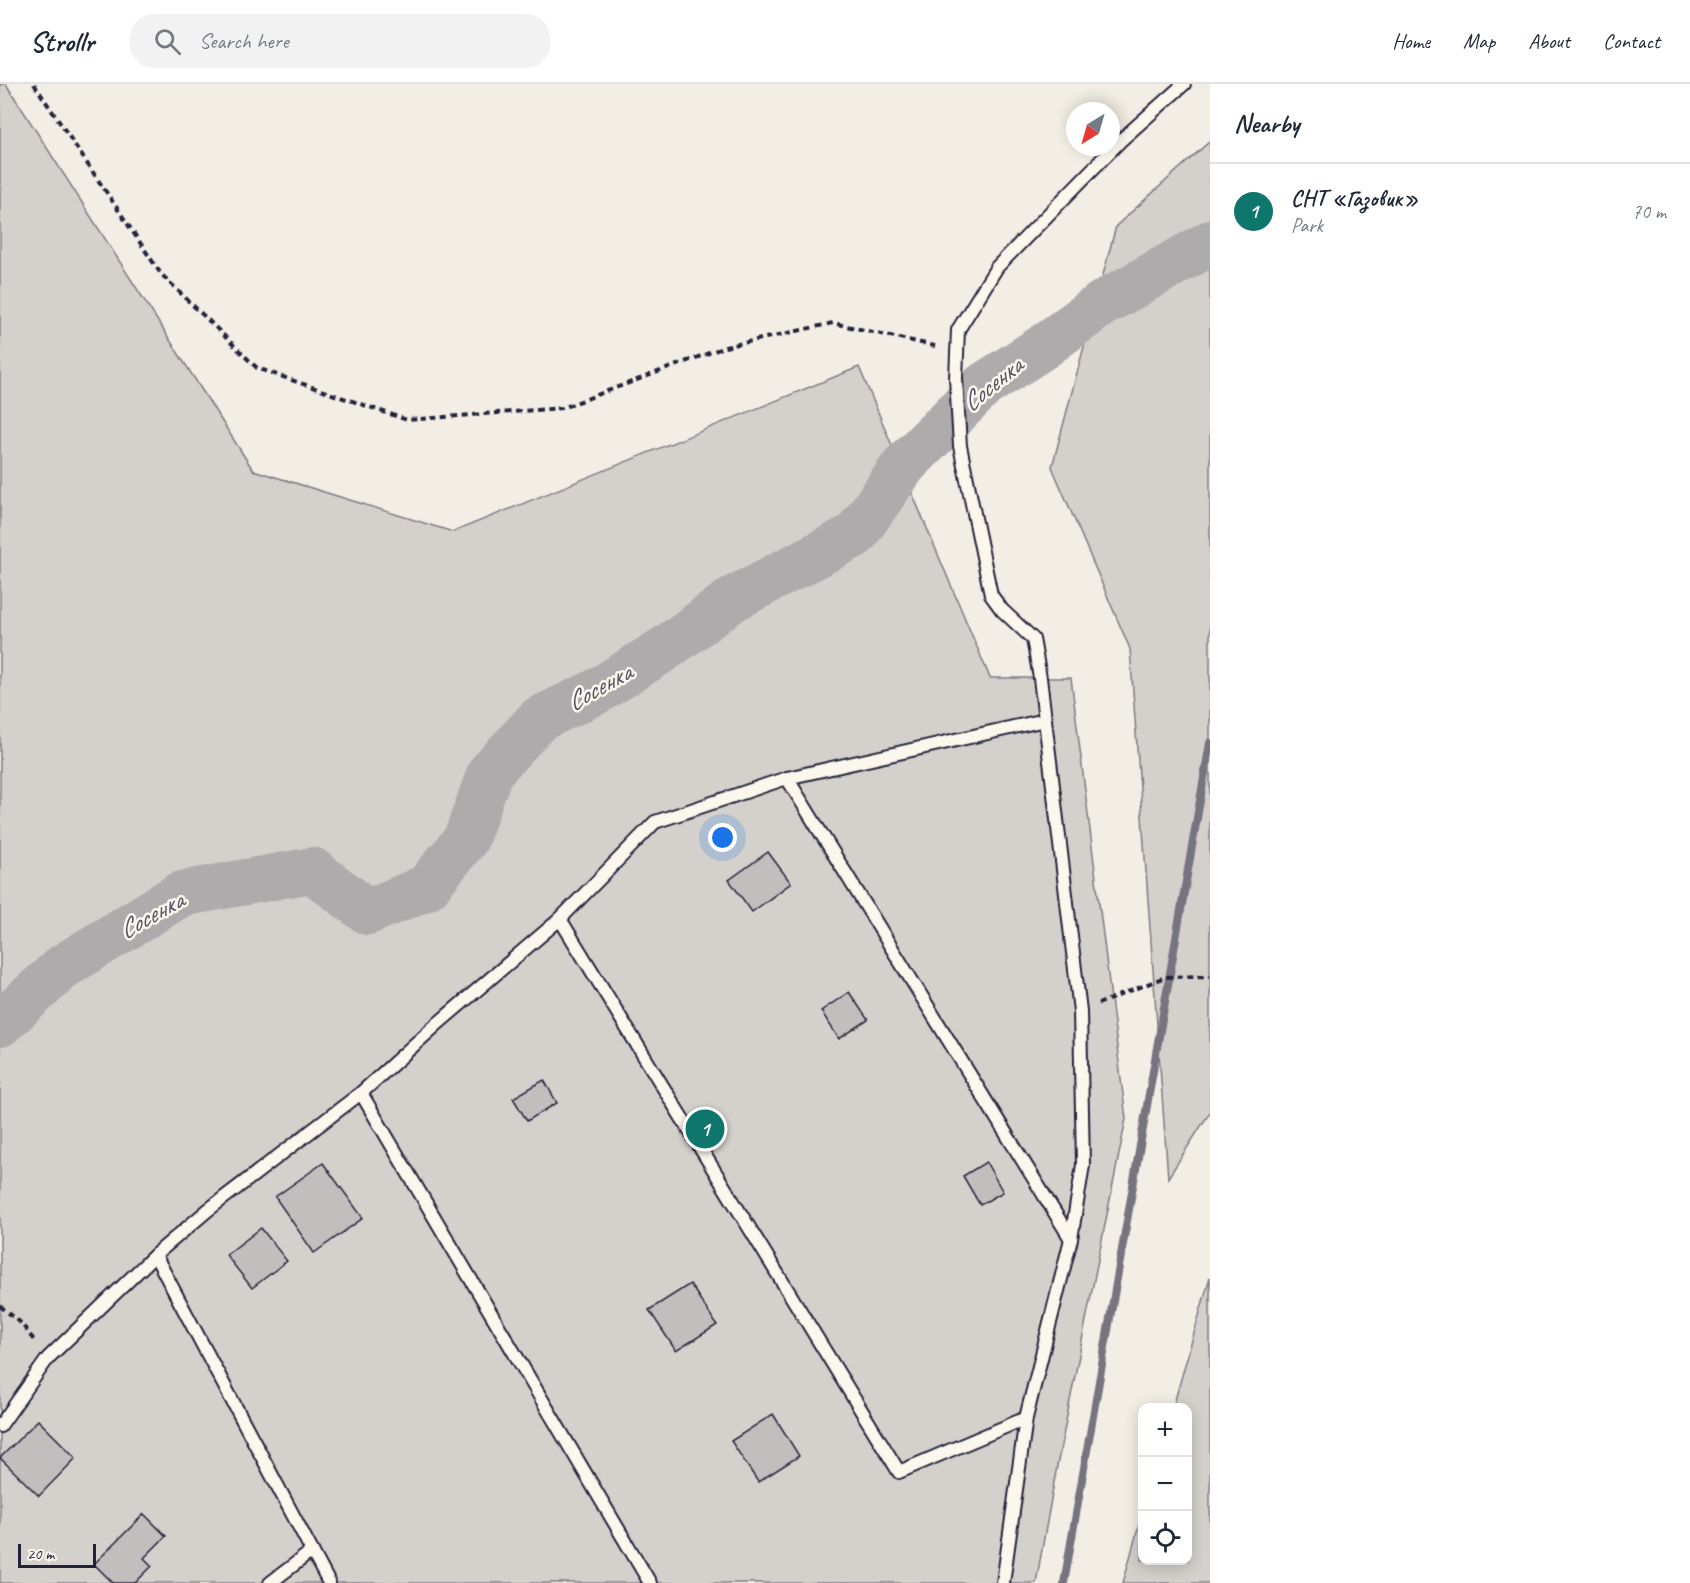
<!DOCTYPE html>
<meta charset="utf-8">
<style>
body{margin:0;font-family:Caveat,sans-serif;background:#f2f2f3;color:#1f2937}
.controls{position:absolute;right:18px;bottom:18px;display:grid;overflow:hidden;border-radius:12px;box-shadow:0 3px 15px #0003}
.controls button{width:54px;height:54px;display:grid;place-items:center;padding:0;border:0;border-bottom:2px solid #e0e1e3;background:#fff;color:#1f2937;font:30px sans-serif}
.compass{position:absolute;left:1066px;top:18px;width:54px;height:54px;border-radius:50%;background:#fff;box-shadow:0 3px 15px #0003;rotate:217deg}
.scale{position:absolute;left:18px;bottom:15px;width:78px;box-sizing:border-box;padding-left:6px;border:3px solid #22223b;border-top:0;font-size:16px;line-height:21px;white-space:nowrap;color:#22223b;-webkit-text-stroke:4px #fbf7ec;paint-order:stroke}
.you{position:absolute;left:723px;top:754px;width:21px;height:21px;margin:-15px;border:4px solid #fff;border-radius:50%;background:#1a73e8;box-shadow:0 0 0 9px #1a73e833}
.badge{display:grid;place-items:center;width:39px;height:39px;border-radius:50%;background:#0f766e;color:#fff;font-size:20px;font-weight:700}
.pin{position:absolute;translate:-50% -50%;border:3px solid #fff;box-shadow:0 2px 6px #0006}
.list{margin:0;padding:0;list-style:none}
h2{display:flex;justify-content:space-between;align-items:center;height:78px;margin:0;padding:0 24px;font-size:26px}
h2 small{font-size:20px;font-weight:400;color:#747a83}
.list li{display:grid;grid-template-columns:39px 1fr auto;gap:18px;align-items:center;box-sizing:border-box;height:96px;padding:0 24px;border-top:2px solid #e0e1e3}
.list b{display:block;font-size:22px;white-space:nowrap}
.list p{margin:0;font-size:20px;white-space:nowrap;color:#747a83}
.list em{font-size:20px;font-style:normal;color:#747a83}
.icon{flex:none;width:33px;height:33px;fill:none;stroke:currentColor;stroke-width:2;stroke-linecap:round;stroke-linejoin:round}
.map{position:relative;flex:none;width:1210px;height:1499px;overflow:hidden}
header{display:flex;align-items:center;gap:36px;box-sizing:border-box;height:84px;padding:0 30px;background:#fff;border-bottom:2px solid #e0e1e3}
header strong{font-size:28px}
nav{display:flex;gap:33px;margin-inline-start:auto;font-size:21px}
.search{width:420px;height:54px;background:#f2f2f3;display:flex;align-items:center;gap:15px;box-sizing:border-box;padding:0 21px;border-radius:24px;color:#747a83;font-size:22px}
main{display:flex}
aside{flex:1;background:#fff}
.map>svg:first-child{display:block}
.green{fill:#d4d1cc;stroke:#7b7a84;stroke-width:1.5}
.lines{fill:none;stroke-linecap:round;stroke-linejoin:round}
.stream{stroke:#76747f;stroke-width:8}
.river{stroke:#aeabad;stroke-width:46}
.building{fill:#c2bebe;stroke:#22223b;stroke-width:1.5}
.lane-casing{stroke:#22223b;stroke-width:16}
.path{stroke:#22223b;stroke-width:4;stroke-dasharray:6 4.5;stroke-linecap:butt}
.lane{stroke:#fbf7ec;stroke-width:12}
.labels{text-anchor:middle;dominant-baseline:central;stroke-width:5;stroke-linejoin:round;paint-order:stroke}
.water-label{font-size:26px;font-style:italic;fill:#535263;stroke:#fbf7ec}
</style>
<header>
<strong>Strollr</strong>
<div class="search"><svg class="icon" aria-label="search" viewBox="0 0 24 24"><circle cx="10" cy="10" r="6"/><path d="M15 15l6 6"/></svg>Search here</div>
<nav><a>Home</a><a>Map</a><a>About</a><a>Contact</a></nav>
</header>
<main>
<div class="map">
<svg width="1210" height="1499" viewBox="0 0 1210 1499">
<rect width="100%" height="100%" fill="#f2eee5"/>
<filter id="ink" filterUnits="userSpaceOnUse"><feTurbulence type="fractalNoise" baseFrequency=".0167" numOctaves="2"/><feDisplacementMap in="SourceGraphic" scale="12" xChannelSelector="R" yChannelSelector="G"/><feConvolveMatrix kernelMatrix="1 2 1 2 8 2 1 2 1" color-interpolation-filters="sRGB"/></filter>
<g filter="url(#ink)">
<g class="green">
<path d="M0 0H6L253 386 453 448 859 283 990 594H1071L1126 1035 1057 1382 1036 1499H0Z"/>
<path d="M1210 57V1028L1168 1094 1130 565 1052 383 1116 142Z"/>
<path d="M1210 1193V1499H1123L1142 1430V1476H1188V1324L1173 1323Z"/>
</g>
<g class="lines">
<path class="stream" d="M1064 1499 1210 659"/>
<path class="river" d="M0 940 64 882 181 810 312 786 368 828 427 803 466 755 490 688 539 635 596 608 666 564 733 515 855 451 904 381 984 301 1043 263 1103 219 1210 159"/>
</g>
<g class="building">
<path d="M768 768 791 799 752 828 729 796Z"/>
<path d="M849 908 868 936 839 955 821 927Z"/>
<path d="M544 996 557 1019 527 1037 513 1014Z"/>
<path d="M986 1078 1003 1108 980 1121 963 1092Z"/>
<path d="M323 1079 363 1134 314 1169 275 1113Z"/>
<path d="M261 1144 287 1177 252 1204 226 1171Z"/>
<path d="M690 1200 717 1241 676 1267 649 1226Z"/>
<path d="M773 1330 799 1372 758 1398 731 1357Z"/>
<path d="M38 1336 76 1374 39 1412 0 1374Z"/>
<path d="M144 1430 166 1452 144 1474 152 1482 135 1499H113L94 1480Z"/>
</g>
<g class="lines">
<defs>
<g id="lane">
<path d="M787 694 1071 1155"/>
<path d="M560 835 899 1388 1026 1334"/>
<path d="M361 1009 650 1499"/>
<path d="M155 1171 329 1499"/>
<path d="M0 1342 48 1274 155 1171 208 1126 361 1009 435 942 560 835 655 738 787 694 1045 636"/>
<path d="M270 1499 312 1467"/>
<path d="M1003 1499 1026 1334 1071 1155 1083 1081 1080 927 1040 594 1033 555 1002 526 991 511 960 362 956 294 958 246 997 183 1121 56 1184 0"/>
</g>
</defs>
<use href="#lane" class="lane-casing"/>
<g class="path">
<path d="M34 0 161 190 257 284 407 336 562 324 725 263 833 239 939 263"/>
<path d="M1098 920 1165 893 1210 892"/>
<path d="M0 1222 21 1239 36 1259"/>
</g>
<use href="#lane" class="lane"/>
</g>
</g>
<g class="labels">
<g class="water-label">
<text transform="translate(992 300) rotate(-39)">Сосенка</text>
<text transform="translate(599 603) rotate(-29)">Сосенка</text>
<text transform="translate(151 831) rotate(-29)">Сосенка</text>
</g>
</g>
</svg>
<div class="controls">
<button>+</button>
<button>−</button>
<button><svg class="icon" aria-label="locate" viewBox="0 0 24 24"><circle cx="12" cy="12" r="6"/><path d="M12 2v4M12 18v4M2 12h4M18 12h4"/></svg></button>
</div>
<svg class="compass" viewBox="-18 -18 36 36"><path d="M0-13l5 13h-10z" fill="#e53935"/><path d="M0 13l5-13h-10z" fill="#747a83"/></svg>
<div class="scale">20 m</div>
<div class="you"></div>
<div class="pin badge" style="left:705px;top:1045px">1</div>
</div>
<aside>
<h2>Nearby<small></small></h2>
<ul class="list">
<li><span class="badge">1</span><div><b>СНТ «Газовик»</b><p>Park</p></div><em>70 m</em></li>
</ul>
</aside>
</main>
